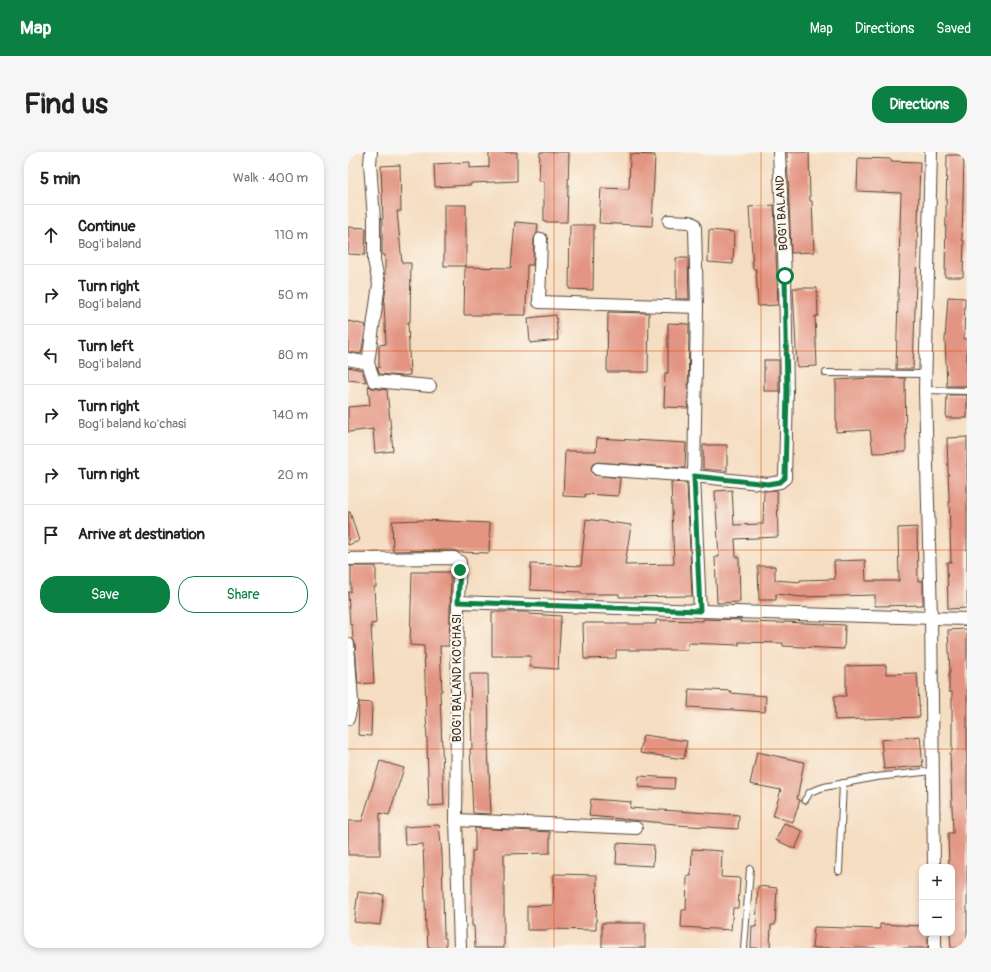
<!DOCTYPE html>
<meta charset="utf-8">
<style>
body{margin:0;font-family:Pangolin,sans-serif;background:#f6f6f6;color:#222}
.controls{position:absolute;right:12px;bottom:12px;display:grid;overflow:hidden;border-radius:8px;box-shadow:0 2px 6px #0003}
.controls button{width:36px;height:36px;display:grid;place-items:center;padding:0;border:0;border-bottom:1px solid #e0e0e0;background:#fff;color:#222;font:20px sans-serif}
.stop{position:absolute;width:12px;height:12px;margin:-9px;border:3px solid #0b8043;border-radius:50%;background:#fff}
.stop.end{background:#0b8043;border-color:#fff;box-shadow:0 1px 4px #0008}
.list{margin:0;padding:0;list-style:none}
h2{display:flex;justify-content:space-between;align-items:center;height:52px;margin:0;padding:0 16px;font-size:17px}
h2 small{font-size:13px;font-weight:400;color:#767676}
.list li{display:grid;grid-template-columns:26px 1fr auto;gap:12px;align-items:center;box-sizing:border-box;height:60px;padding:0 16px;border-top:1px solid #e0e0e0}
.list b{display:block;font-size:15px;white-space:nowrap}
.list p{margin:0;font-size:13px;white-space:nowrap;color:#767676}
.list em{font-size:13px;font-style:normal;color:#767676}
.actions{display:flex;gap:8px;padding:12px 16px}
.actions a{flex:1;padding:9px 0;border:1px solid #0b8043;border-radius:16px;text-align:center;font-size:14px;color:#0b8043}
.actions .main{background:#0b8043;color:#fff}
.icon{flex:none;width:22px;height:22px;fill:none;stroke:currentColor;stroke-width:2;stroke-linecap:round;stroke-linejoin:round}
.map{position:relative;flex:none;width:619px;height:796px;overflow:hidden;border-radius:16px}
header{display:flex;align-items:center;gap:24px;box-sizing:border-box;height:56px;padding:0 20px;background:#0b8043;color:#fff}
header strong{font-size:19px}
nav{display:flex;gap:22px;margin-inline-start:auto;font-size:14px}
.intro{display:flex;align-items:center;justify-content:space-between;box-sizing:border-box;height:96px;padding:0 24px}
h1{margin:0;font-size:28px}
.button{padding:10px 18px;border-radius:16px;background:#0b8043;color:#fff;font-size:14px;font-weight:700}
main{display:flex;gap:24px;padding:0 24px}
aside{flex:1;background:#fff;border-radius:16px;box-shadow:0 2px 6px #0003}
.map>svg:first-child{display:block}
.building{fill:#e39482}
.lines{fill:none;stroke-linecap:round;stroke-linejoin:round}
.service-casing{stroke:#574536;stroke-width:8}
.minor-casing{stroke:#574536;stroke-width:14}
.service{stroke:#fff;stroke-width:6}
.minor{stroke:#fff;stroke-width:12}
.route{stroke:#0b8043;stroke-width:5}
.grid{fill:none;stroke:#d7540e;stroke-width:1;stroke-opacity:0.55}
.labels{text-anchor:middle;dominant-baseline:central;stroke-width:4;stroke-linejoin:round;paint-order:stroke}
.street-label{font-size:12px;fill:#3b2a1e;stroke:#fbf7ec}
</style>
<header>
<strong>Map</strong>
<nav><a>Map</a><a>Directions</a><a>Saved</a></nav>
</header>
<div class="intro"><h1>Find us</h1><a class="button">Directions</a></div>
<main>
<aside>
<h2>5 min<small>Walk · 400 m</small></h2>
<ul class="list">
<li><svg class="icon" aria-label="ahead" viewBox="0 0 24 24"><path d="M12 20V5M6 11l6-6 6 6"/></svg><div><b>Continue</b><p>Bog'i baland</p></div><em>110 m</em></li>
<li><svg class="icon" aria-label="right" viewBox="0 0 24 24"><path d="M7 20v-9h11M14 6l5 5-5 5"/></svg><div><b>Turn right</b><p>Bog'i baland</p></div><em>50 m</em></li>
<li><svg class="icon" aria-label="left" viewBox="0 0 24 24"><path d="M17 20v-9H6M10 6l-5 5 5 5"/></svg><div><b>Turn left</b><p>Bog'i baland</p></div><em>80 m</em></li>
<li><svg class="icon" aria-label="right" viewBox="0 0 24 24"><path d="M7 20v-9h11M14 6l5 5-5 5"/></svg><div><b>Turn right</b><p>Bog'i baland ko'chasi</p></div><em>140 m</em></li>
<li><svg class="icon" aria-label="right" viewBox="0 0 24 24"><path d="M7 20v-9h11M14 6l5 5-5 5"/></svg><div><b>Turn right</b></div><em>20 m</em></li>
<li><svg class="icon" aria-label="arrive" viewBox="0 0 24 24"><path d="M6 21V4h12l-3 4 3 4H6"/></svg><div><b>Arrive at destination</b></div></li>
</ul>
<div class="actions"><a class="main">Save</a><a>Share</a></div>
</aside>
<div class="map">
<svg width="619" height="796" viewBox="0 0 619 796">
<rect width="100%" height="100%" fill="#fbf7ec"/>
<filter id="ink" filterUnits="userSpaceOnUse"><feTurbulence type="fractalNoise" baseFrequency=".025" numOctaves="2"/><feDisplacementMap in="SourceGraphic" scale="8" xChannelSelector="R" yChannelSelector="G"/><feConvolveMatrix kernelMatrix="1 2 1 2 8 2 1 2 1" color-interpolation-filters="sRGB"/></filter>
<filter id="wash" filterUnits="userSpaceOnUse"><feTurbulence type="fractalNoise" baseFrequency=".012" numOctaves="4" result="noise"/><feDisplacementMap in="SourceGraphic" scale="16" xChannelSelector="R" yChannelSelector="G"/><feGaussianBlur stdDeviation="0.9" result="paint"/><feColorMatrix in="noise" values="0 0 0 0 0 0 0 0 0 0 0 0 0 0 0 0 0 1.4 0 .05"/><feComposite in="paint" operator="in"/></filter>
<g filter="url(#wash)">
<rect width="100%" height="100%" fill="#f5ddc1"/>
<g id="blocks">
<g class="building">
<path d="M141 0H169V29L123 31V33L87 35 86 12 122 10V16L141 15Z"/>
<path d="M192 0H221L219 70H196V29H191Z"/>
<path d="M439 0H461L462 49H464L466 100 443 101Z"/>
<path d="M282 2 307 3 304 74 251 71 253 36 281 37Z"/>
<path d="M599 3H616L614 88 616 89 615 125H597Z"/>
<path d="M510 6 543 7V9L572 10 565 217H548L553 41 509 39Z"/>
<path d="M52 13 53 59H49L54 111H63L62 170H60L62 223 53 224 32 222 29 216H31V193L38 192 36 152 38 133 37 124V103H34V67H35L33 14Z"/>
<rect x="96" y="53" width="22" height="61"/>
<path d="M426 53 430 153 410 154 408 117H405L401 55Z"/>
<path d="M167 70 190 72 189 81 186 87 185 113H179L178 163H116L117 115 163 116Z"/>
<path d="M222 73H246L245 138 221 137Z"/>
<path d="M0 75 18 76 17 103 0 102Z"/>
<path d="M361 78 386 80 385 112 360 110Z"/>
<path d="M328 106H340L341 147H328Z"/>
<path d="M445 136H469L470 164H467L469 214 449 215Z"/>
<path d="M600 145 617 146 616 187H619V234H599L597 188Z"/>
<path d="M260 160 301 161 300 220H259Z"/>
<path d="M208 163 210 188 182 191 180 166Z"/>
<path d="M0 169 18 173 13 202 0 200Z"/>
<path d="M320 171 341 172 340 256 316 255 317 221H320Z"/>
<rect x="416" y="208" width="15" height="31"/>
<path d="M0 215 14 218 18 230 0 228Z"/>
<path d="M523 226H557L558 300 525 301 522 278 488 280V228Z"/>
<path d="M20 234 25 236 39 238 45 299 27 301 25 277 0 280V255L22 253Z"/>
<path d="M599 243H619V266H598Z"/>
<path d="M619 285V456L600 457 599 410H603L599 286Z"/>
<path d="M249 286 338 291 337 316 247 310 244 313 243 317 246 323 272 326 270 344 237 342V345L215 344 217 299H248Z"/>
<path d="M355 293H379V319L355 317Z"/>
<path d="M323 330 339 331 344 444 271 445V442H233V440L182 438 183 412 233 414 238 367 283 373 277 413 326 412Z"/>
<path d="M384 338 386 373 415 372 416 339 429 338 430 385 387 387 388 405H391L392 450 369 451 367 405H371L367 339Z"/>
<path d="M0 360H2L11 389 0 393Z"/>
<path d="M76 368 142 371 141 401 111 400 106 398 45 399 44 369Z"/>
<path d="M569 375 570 429H575V453L527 454V443L453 445 428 442V448H411L410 414H427V428L452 430V428L487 427 486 409 517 408 518 429H551L550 376Z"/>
<path d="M3 414H28V435H26L28 471 23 472 26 531 10 532 7 491 5 487 4 473H2L0 440H3Z"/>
<path d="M64 420H103L101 494H92L94 539H92L96 653 81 654 76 494 62 493Z"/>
<path d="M144 460H181V462L213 464 210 517 182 515 183 504H144Z"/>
<path d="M355 467 393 468 392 470 436 471V470L497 473 496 497 435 494V491L391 490V493L340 491 339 498H268V506L236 507 235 471H267V472H308V468L355 469Z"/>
<path d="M619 477V796H603L602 781H604V715H601L600 681H605L602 601 604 600V540H601V521H602L600 478Z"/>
<path d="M538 513V522L569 521 572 565 487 568 486 544H498V514Z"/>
<path d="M122 522H140L141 593H140L143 662 125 661 122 597H124Z"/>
<path d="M341 537 383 539 382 541 418 544 417 560 340 555Z"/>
<path d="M11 550 24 551 23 584 10 583Z"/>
<path d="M295 583 339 589 336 607 292 601Z"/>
<path d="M572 584 575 614 536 617 533 588Z"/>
<path d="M409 600 456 610 449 647 452 648 445 670 425 664 433 638 402 632Z"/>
<path d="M32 609 56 616 41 663 32 661V703H0V669H14Z"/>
<path d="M291 624 327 626 326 637 290 635Z"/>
<path d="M243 647 283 650 282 656 391 663 390 677 328 673V672L241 664Z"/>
<path d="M436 671 455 679 447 697 428 688Z"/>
<path d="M91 673 94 702 96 786H98V796H80L79 778H78L75 692 57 693 56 675Z"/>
<path d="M127 676 202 680V701L156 702V796H127L126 774H124V699H127Z"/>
<path d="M269 691 306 693 305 714 268 712Z"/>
<path d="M344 697 374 699 373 725 392 726 390 756H385L383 778 333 775 334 758H338L339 724H343Z"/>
<path d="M206 722 249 723 248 778 199 777V778H179V754L205 753Z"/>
<path d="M410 734 429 736 427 773H423L422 796H403L404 774 408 775Z"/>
<path d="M10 740 36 743 32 773 6 770Z"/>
<rect x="254" y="771" width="43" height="25"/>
<path d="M532 772 574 774V781H580V796H464L466 775 532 777Z"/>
</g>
</g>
</g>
<g filter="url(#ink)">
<use href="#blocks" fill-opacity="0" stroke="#574536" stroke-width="1"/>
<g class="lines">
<defs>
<g id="service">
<path d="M478 221 577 222"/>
<path d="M577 238 619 239"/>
<path d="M457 648 462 640 476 635 528 625 585 619"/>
<path d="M491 719 495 631"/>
<path d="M396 796 402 717"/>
</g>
<g id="minor">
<path d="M23 0 22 12 26 67V108L31 132 20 211 26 229 82 234"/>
<path d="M583 0 577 238 583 466 586 715"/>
<path d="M193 87 191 150 349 155"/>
<path d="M0 207 20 211"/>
<path d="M250 317 346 324 349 155 347 76 346 72 342 70 321 69"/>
<path d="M0 407 106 406 112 410 110 450"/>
<path d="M352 459 346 324 420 332 432 330 437 326 439 238 437 124 431 0"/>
<path d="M0 492 4 550 0 567"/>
<path d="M108 668 288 676"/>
<path d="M587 781V796"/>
<path d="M112 796 108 668 110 450 352 459 619 467"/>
</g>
</defs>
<use href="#service" class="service-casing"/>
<use href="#minor" class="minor-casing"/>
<use href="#service" class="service"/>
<use href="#minor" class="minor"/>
</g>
</g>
<g class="lines" filter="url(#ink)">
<path class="route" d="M112 418 110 450 352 459 346 324 420 332 432 330 437 326 439 238 437 124"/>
</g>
<path class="grid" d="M206 0V796M413 0V796M0 199H619M0 398H619M0 597H619"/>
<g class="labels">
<g class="street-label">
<text transform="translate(434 61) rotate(-93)">BOG'I BALAND</text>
<text transform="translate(109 526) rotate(-90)">BOG'I BALAND KO'CHASI</text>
</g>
</g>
</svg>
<div class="controls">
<button>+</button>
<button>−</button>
</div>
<div class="stop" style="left:437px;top:124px"></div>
<div class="stop end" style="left:112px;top:418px"></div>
</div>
</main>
